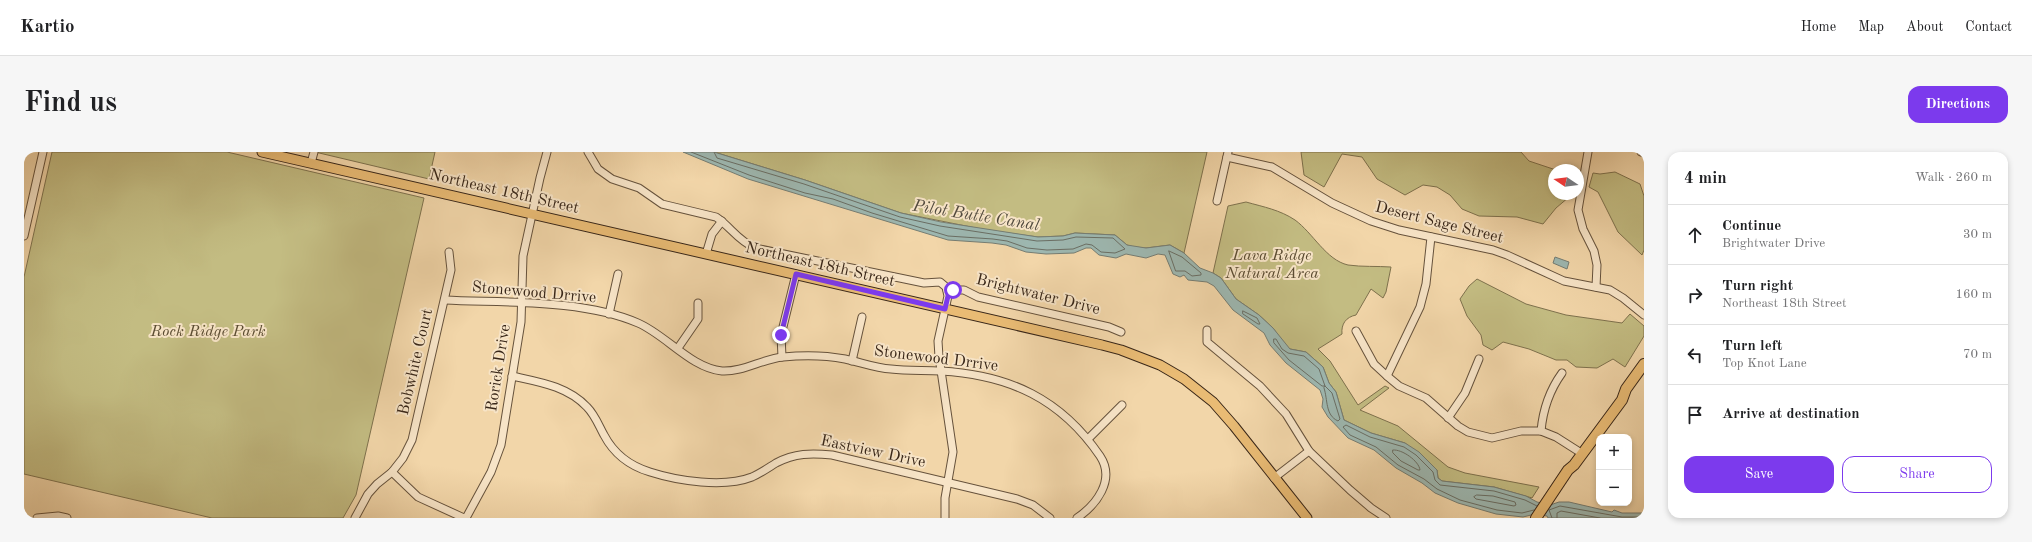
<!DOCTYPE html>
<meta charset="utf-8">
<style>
body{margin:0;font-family:"Old Standard TT",serif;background:#f6f6f6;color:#202124}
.controls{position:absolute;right:12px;bottom:12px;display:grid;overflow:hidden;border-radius:8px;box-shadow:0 2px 6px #0003}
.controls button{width:36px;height:36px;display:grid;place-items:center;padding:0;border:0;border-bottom:1px solid #e0e0e0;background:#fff;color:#202124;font:20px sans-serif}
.compass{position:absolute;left:1524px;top:12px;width:36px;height:36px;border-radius:50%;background:#fff;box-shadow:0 2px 6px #0003;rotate:283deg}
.stop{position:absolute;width:12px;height:12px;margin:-9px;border:3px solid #7c3aed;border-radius:50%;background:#fff}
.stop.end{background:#7c3aed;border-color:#fff;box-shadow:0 1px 4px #0008}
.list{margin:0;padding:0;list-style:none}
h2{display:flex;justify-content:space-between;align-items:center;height:52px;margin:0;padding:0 16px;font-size:17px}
h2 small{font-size:13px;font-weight:400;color:#757577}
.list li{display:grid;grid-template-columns:26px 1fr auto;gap:12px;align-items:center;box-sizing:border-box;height:60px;padding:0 16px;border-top:1px solid #e0e0e0}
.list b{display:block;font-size:15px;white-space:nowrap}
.list p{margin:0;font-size:13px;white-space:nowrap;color:#757577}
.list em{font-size:13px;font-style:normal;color:#757577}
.actions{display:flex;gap:8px;padding:12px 16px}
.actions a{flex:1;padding:9px 0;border:1px solid #7c3aed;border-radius:12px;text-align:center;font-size:14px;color:#7c3aed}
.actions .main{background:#7c3aed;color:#fff}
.icon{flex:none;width:22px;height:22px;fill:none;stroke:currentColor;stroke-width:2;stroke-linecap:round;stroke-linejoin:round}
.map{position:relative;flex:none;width:1620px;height:366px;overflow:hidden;border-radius:12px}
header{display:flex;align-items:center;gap:24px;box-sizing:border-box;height:56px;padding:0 20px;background:#fff;border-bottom:1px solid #e0e0e0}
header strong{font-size:19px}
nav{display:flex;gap:22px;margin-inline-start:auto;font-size:14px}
.intro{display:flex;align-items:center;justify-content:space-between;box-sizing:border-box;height:96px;padding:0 24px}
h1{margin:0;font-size:28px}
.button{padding:10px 18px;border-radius:12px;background:#7c3aed;color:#fff;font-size:14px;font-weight:700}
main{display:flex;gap:24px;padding:0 24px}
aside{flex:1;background:#fff;border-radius:12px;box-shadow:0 2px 6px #0003}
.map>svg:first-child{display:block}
.green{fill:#c3bc82;stroke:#7e714d}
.water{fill:#9db7b0;stroke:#757d73}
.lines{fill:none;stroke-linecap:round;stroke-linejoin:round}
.shore{stroke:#6a6e64;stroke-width:1}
.minor-casing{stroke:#66523c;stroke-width:9}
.major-casing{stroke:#382618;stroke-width:11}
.highway-casing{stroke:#382618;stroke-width:12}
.minor{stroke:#f7e4c7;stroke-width:7}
.major{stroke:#e9bb74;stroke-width:9}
.highway{stroke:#e9bb74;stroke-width:10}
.route{stroke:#7c3aed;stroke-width:5}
.labels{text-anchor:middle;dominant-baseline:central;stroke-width:4;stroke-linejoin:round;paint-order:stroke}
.street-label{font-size:16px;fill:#382618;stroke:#f7e4c7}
.park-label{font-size:16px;font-style:italic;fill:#5b4c32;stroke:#f7e4c7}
.water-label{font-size:17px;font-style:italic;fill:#514a3e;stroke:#f7e4c7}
</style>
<header>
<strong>Kartio</strong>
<nav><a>Home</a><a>Map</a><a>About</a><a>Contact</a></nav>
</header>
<div class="intro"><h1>Find us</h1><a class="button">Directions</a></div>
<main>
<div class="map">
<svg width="1620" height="366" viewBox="0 0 1620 366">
<rect width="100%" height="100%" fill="#f2d6a9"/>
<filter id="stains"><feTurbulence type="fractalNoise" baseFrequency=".005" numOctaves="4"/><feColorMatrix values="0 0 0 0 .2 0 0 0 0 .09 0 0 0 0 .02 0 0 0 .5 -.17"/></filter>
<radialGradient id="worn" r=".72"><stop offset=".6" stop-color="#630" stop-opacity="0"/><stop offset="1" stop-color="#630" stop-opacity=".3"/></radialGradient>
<g class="green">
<path d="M28 0H203L400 46 332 343 319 366H188L0 322V125Z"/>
<path d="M291 0H411L405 27Z"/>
<path d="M690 0H1183L1160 101 1146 93 1122 96 1110 95 1103 93 1091 83 1051 81 1039 84 1014 85 962 78 877 61 781 28Z"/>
<path d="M1277 0H1497L1505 9 1532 18H1530V42H1546L1545 45 1532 56 1519 72 1493 65 1455 64 1438 57 1426 43 1413 35 1399 33 1381 43 1353 27 1338 5 1318 2 1300 35 1280 23Z"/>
<path d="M1591 20 1616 32 1620 44V98L1618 103 1594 80 1574 40 1565 35 1569 21 1576 22Z"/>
<path d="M1222 50C1240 55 1256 58 1271 68 1289 81 1302 108 1324 113 1338 115 1353 114 1367 115L1362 140 1359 146 1347 137 1332 163C1322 165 1317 172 1318 182L1294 197 1306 209 1334 253 1361 234 1365 236 1336 258 1374 274 1424 315 1441 321 1515 335 1508 346 1470 335 1418 329 1414 326 1413 318 1381 291 1347 281 1320 268 1312 240 1305 231 1299 215 1282 200 1266 197 1262 194 1249 176 1235 163 1212 147 1197 126 1189 121 1204 54Z"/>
<path d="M1453 127 1502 152 1542 163 1598 171 1606 162 1620 174V184L1601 215 1589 207 1573 216 1552 215 1543 208H1532L1505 197 1479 190 1468 198 1459 193 1457 183 1443 164 1436 147 1445 134Z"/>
</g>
<g class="water">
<path d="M659 0H690L781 28 877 61 917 70 1014 85 1039 84 1051 81 1091 83 1103 93 1122 96 1146 93 1160 101 1176 116 1189 121 1197 126 1212 147 1235 163 1249 176 1266 197 1282 200 1299 215 1305 231 1312 240 1320 268 1347 281 1381 291 1395 300 1413 318 1414 326 1418 329 1470 335 1502 344 1513 350 1526 353 1535 350H1545L1588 360 1590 358 1598 361H1620V366H1524L1523 364 1511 362 1499 365 1472 362 1434 351 1411 341 1398 331 1372 316 1350 298 1324 286 1304 265 1298 255 1299 247 1296 238 1262 211 1246 193 1240 181 1209 158 1190 134 1183 130 1164 128 1160 123 1156 125 1149 122 1141 103 1134 102 1122 106 1102 102 1092 106 1075 103 1067 96H1062L1050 101 1022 102 1002 100 982 93 968 91 924 88 724 27Z"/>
<path d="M1531 105 1545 110 1543 117 1529 111Z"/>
</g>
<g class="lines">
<g class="shore">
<path d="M667 0 725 23 781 41 809 47 848 61 924 84 969 87 983 89 1003 96 1023 98 1049 97 1062 92 1068 93 1077 100 1091 101 1101 97 1089 86 1052 85 1039 88 1013 89 916 74 876 65 780 32 693 6 690 0"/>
<path d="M1145 99 1158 105 1177 121V123L1168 124 1161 119H1152Z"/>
<path d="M1219 159 1233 166 1236 172H1234L1219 162Z"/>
<path d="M1250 187H1252L1258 197 1264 201 1280 204 1295 217 1301 234H1298L1265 208 1250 191Z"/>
<path d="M1301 234 1308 241 1316 267 1314 269C1301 263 1304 248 1300 236Z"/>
<path d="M1369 298C1378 297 1395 309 1396 318H1394L1377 309 1369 301Z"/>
<path d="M1453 343 1469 344 1491 350 1492 353 1490 354 1452 347 1450 345Z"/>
<path d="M1510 358 1498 361 1473 358 1436 348 1413 337 1400 327 1374 313 1352 295 1326 283 1319 275 1322 273 1346 285 1380 295 1392 303 1409 320 1411 328 1416 333 1470 339 1501 348 1513 354"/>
<path d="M1528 366 1525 358 1536 354 1598 365H1620"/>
<path d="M1533 366V361L1537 359 1576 366"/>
</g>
<defs>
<g id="minor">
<path d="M564 0 574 17 588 27 615 36 638 52 692 65C707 75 713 88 731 96L900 131 916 130 922 135 924 144 914 189 915 205 929 300 921 346V366"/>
<path d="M1564 0 1554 58 1559 77 1570 99 1573 113 1572 135"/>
<path d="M1617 0 1620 1"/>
<path d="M1203 5 1248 15 1308 51 1347 69 1375 78 1469 98 1483 103 1540 129 1586 138 1599 146 1620 163"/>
<path d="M287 11 290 0"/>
<path d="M1193 49 1204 0"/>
<path d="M0 84 19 0"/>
<path d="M682 102 688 82 698 69"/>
<path d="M923 138H940L954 145 1085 175 1097 180"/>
<path d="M421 148C480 151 559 147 614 171 642 183 667 216 698 219 719 220 738 207 759 205 779 203 800 203 821 207 836 210 851 216 867 217 883 219 901 218 917 219 986 223 1037 247 1076 304 1092 328 1072 353 1053 366"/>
<path d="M585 162 594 122"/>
<path d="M1183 178V190L1236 234 1262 262 1285 299 1326 338 1347 356 1362 366"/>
<path d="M1332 179 1350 212 1363 224 1375 234 1402 246 1434 274 1444 280 1468 286 1497 279H1517L1532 285 1554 299"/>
<path d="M654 196 674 167V151"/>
<path d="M758 205 757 183 772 122"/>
<path d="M828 209 838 165"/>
<path d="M488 224C515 230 543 234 563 255 571 263 575 274 580 283 590 302 606 314 626 320 654 329 700 336 728 325 737 321 744 316 752 311 771 301 787 301 808 303L993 347 1009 353 1026 366"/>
<path d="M1363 224 1396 155 1402 132 1407 85"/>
<path d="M1424 266 1441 241 1455 207"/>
<path d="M1517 279C1519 257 1525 239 1538 221"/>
<path d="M1064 287 1098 253"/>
<path d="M368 320 394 345 440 366"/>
<path d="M1250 326 1285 299"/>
<path d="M13 366 34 364 43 366"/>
<path d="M331 366 344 342 353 332 368 320 379 306 388 288 427 118 425 100"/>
<path d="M442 366 467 320 477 293 497 170 499 104 516 26 523 0"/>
</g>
<path id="major" d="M238 0 1078 193 1097 198 1136 213 1160 227 1189 250 1210 274 1283 366"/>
<path id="highway" d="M1512 366 1544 318 1550 313 1598 248 1602 237 1620 212"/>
</defs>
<use href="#minor" class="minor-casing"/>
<use href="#major" class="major-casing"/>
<use href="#highway" class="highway-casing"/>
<use href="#minor" class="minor"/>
<use href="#major" class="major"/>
<use href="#highway" class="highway"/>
</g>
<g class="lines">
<path class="route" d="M757 183 772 122 921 157 924 144V138H929"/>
</g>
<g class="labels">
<g class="street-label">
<text transform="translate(480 40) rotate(13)">Northeast 18th Street</text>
<text transform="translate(1415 71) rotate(14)">Desert Sage Street</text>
<text transform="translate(796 113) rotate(13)">Northeast 18th Street</text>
<text transform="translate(510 141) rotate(5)">Stonewood Drrive</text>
<text transform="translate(1014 143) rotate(14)">Brightwater Drive</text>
<text transform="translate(912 207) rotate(7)">Stonewood Drrive</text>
<text transform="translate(392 210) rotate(-77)">Bobwhite Court</text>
<text transform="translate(475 216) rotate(-81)">Rorick Drive</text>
<text transform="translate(849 300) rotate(12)">Eastview Drive</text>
</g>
<g class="park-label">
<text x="1248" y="104">Lava Ridge<tspan x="1248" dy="18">Natural Area</tspan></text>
<text x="184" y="180">Rock Ridge Park</text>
</g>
<g class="water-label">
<text transform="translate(952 64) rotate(9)">Pilot Butte Canal</text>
</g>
</g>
<rect width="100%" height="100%" filter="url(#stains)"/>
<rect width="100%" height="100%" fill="url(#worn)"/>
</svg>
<div class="controls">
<button>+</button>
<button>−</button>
</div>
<svg class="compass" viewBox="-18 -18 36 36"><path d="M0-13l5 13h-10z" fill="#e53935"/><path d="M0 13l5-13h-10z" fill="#757577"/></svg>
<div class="stop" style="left:929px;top:138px"></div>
<div class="stop end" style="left:757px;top:183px"></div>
</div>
<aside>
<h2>4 min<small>Walk · 260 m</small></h2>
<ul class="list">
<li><svg class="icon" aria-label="ahead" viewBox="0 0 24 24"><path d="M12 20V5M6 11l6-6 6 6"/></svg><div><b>Continue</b><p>Brightwater Drive</p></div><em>30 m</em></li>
<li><svg class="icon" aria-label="right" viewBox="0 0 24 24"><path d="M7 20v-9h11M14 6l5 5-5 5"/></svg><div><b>Turn right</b><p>Northeast 18th Street</p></div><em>160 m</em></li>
<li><svg class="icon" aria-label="left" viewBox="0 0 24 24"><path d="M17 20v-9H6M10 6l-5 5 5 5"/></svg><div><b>Turn left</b><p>Top Knot Lane</p></div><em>70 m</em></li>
<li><svg class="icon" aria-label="arrive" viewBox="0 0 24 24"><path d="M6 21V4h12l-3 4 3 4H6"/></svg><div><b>Arrive at destination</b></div></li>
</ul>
<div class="actions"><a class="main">Save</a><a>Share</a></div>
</aside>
</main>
